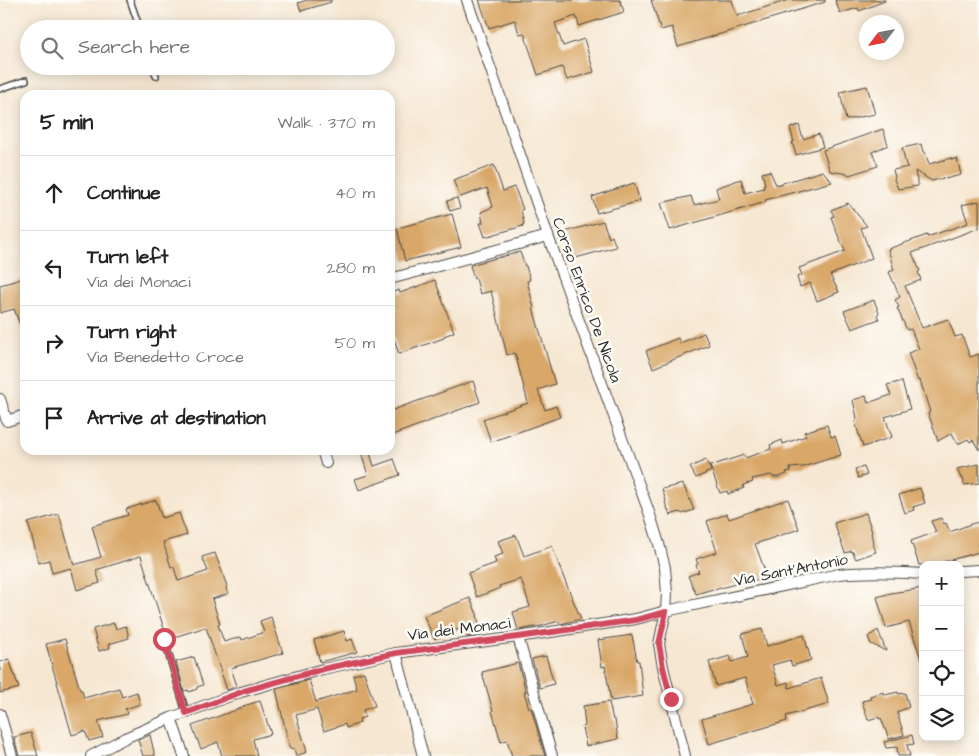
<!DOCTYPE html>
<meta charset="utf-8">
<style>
body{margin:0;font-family:"Architects Daughter",sans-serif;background:#f2f2f2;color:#222}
.controls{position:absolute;right:15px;bottom:15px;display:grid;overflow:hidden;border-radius:10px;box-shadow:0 2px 12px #0003}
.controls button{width:45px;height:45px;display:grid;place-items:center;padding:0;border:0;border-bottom:1px solid #e0e0e0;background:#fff;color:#222;font:25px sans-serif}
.compass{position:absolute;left:859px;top:15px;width:45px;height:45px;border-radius:50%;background:#fff;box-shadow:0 2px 12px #0003;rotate:238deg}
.stop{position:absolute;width:15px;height:15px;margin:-11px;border:4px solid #d1495b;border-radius:50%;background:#fff}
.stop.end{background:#d1495b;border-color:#fff;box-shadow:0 1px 5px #0008}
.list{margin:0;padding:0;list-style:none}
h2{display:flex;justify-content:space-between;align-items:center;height:65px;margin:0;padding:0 20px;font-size:21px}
h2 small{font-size:16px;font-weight:400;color:#767676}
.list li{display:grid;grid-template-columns:32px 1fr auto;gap:15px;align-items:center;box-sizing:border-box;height:75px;padding:0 20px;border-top:1px solid #e0e0e0}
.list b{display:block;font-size:19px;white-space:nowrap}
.list p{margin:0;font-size:16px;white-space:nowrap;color:#767676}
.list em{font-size:16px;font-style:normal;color:#767676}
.icon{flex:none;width:28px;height:28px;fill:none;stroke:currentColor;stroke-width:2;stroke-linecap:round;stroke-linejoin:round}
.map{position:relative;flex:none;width:979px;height:756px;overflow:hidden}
.search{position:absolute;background:#fff;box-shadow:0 2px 12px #0003;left:20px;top:20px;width:375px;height:55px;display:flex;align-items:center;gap:12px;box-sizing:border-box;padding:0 18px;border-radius:28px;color:#767676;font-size:19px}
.panel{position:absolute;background:#fff;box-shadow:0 2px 12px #0003;left:20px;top:90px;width:375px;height:365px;border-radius:15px}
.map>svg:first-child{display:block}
.building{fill:#d9a767}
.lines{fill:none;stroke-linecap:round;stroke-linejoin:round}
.service-casing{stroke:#494744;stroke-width:8}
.minor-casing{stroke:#494744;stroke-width:12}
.service{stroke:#fff;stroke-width:5}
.minor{stroke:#fff;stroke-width:10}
.route{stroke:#d1495b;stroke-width:6}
.labels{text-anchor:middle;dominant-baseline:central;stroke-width:5;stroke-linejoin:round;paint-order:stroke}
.street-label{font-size:16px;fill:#2b2b2b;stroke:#fdfcf7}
</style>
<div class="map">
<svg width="979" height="756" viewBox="0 0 979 756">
<rect width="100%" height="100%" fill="#fdfcf7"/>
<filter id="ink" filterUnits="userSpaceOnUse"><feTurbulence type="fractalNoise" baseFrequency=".02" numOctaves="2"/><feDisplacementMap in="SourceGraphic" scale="10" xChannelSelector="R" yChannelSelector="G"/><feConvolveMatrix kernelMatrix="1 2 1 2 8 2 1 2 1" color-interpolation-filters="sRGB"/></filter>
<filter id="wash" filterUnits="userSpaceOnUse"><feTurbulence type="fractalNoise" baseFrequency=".0096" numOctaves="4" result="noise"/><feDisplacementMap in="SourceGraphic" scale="20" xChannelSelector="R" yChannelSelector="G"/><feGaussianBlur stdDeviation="1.12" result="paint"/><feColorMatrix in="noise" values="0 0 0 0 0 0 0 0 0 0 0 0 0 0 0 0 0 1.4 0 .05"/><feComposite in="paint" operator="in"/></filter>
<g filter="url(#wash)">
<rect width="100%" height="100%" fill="#f6e7d2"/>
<g id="blocks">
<g class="building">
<path d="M307 0H331V2L301 11 298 3Z"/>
<path d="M479 0H620L624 12 579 26 576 16 555 23 563 46 584 39 594 72 567 80 562 67 538 75 524 33 519 34 515 20 489 28Z"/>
<path d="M651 0H732L737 16 789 0H825V2L678 47 672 27 661 30Z"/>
<path d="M835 0H885V1L859 11 858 8 840 13Z"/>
<path d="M867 86 875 114 846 120 840 92Z"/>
<path d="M799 125 803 139 819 134 823 147 796 155 792 142H794L790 128Z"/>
<path d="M883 129 888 145 872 152 878 166 849 175 848 174 830 171 823 150Z"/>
<path d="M921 144 923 152H925L929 164 951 158 952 160 957 158 961 175 945 179 944 178 932 181 915 171 918 186 898 189 894 179 895 177 893 170 908 167 906 165 902 148Z"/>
<path d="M494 165 503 191 514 187 516 191 523 209 521 210 524 224 522 225 523 226 485 237 480 223H483L481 212 493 207 487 188 460 197 453 180Z"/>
<path d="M770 171 776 185 823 171 832 182 765 200 766 202 670 230 661 203 691 196 694 205 719 199 716 188 741 179 745 193 764 188 763 185 765 184 762 173Z"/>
<path d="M634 183 640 201 597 213 592 197Z"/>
<path d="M457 198 460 208 450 211 447 201Z"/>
<path d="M979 201V228L912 253 920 271 918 272 921 280 905 286 922 328 948 319 955 337 962 335 970 357 979 354V450L973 440 970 442 968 439 958 444 952 433 938 441 928 413 930 412 920 380 918 381 908 353 919 349 911 329 907 330 897 308 899 307 895 300 900 297 889 272 894 270 888 249 927 235V237L968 223 962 205Z"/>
<path d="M848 203 867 226 861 228 872 258 830 275 839 292 817 301 810 283 800 287 797 277 802 275 799 268 845 251 837 233 831 217 834 216 831 210Z"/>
<path d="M452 214 461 247 405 261 397 228Z"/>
<path d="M603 221 609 238 612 236 616 247 568 260 564 251 570 249 565 232Z"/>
<path d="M520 252 525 266H526L530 280 527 281 534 308H533L555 384 538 390 545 410 556 406 560 417 491 442 483 419 528 403 515 353 507 355 491 291 480 294 476 278 474 279 470 265Z"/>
<path d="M25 278V334L24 335 14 309 0 313V285Z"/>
<path d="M435 280 454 332 444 336V338L399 354 390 327V293L399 290 400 293Z"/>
<path d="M874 300 879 313 877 315 879 319 852 329 844 311Z"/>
<path d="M704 333 709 345 653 368 646 351 678 338 680 343Z"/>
<path d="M473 381 480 402 390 436V411Z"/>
<path d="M899 382H902L910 409 885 417 892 437 863 447 854 419 857 418 853 400 866 396 868 403 891 395 887 385Z"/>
<path d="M827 425 831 437 835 436 841 455 803 467 790 468 791 471 786 472 787 474 779 477H773L771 475 752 479 753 482 743 485 744 488 728 494 727 491 720 493 710 466 744 455 745 458 771 449 770 445 782 440 783 444 806 436 804 432Z"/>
<path d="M360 450H369L374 466 394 459 400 475 359 490 355 479 368 475Z"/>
<path d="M706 460 711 471 696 478 690 467Z"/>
<path d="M979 464V483L964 485 963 478H961L957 469Z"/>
<path d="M864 467 867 475 858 478 855 469Z"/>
<path d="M683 484 694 510 682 514 680 512 670 515 665 502 666 501 662 489Z"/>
<path d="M920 488 925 503 913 507 914 510 905 513 899 495Z"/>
<path d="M788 499 799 529 755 544 767 576 750 582 749 581 743 583 742 582 714 590 713 589 696 594 688 576 699 572 696 565 698 564 696 559 717 552 707 521 727 514 729 519Z"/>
<path d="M156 500 162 518 179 513 187 535 163 542 171 567H174L178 581 208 571 202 557 215 553 227 586 226 588 228 594 212 599 220 624 218 625 224 642 241 637 242 640 264 632 260 621 271 617 283 653 231 668 237 686 227 690 206 627 168 639 166 635 141 556 96 570 100 583 77 590 71 568 52 573 49 560 39 563 28 523 59 514 74 565 101 557 92 526 128 515 126 509Z"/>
<path d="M866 513 872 532 871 533 873 542H872L876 552 856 559 852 551 845 553 834 523Z"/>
<path d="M941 518 944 524 946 523 950 532 971 524 979 522V552L933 565H919L911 541 936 532 931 521Z"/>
<path d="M516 535 524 556 552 546 563 576 581 619 560 624 559 621 541 626 518 630 513 612 530 607 521 579 499 586 500 588 477 597 468 573 496 563 494 557 503 554 498 541Z"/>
<path d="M923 588V659H921L909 622 886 628 877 597 891 593Z"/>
<path d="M470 598 477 614 481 635 467 637 464 627 434 639 424 616Z"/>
<path d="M114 623 116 629 126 626 129 638 109 644 110 648 99 651 93 629Z"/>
<path d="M762 629 767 646 804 635 811 660 792 666 790 660 772 665 778 685 788 682 789 688 821 678 829 704 786 716 787 721 709 744 702 719 753 704 745 678 716 686 709 662 730 656 732 662 748 657 742 634Z"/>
<path d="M878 630 886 651 871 644 868 637Z"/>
<path d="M344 631 347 641 352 639 357 652 320 662 314 640Z"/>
<path d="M632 635 637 661H639L643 696 611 701 605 666 602 667 598 640Z"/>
<path d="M65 639 80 690H82L84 698 119 688 122 697 137 692 140 704 125 709 127 714 98 721 103 737 89 741 85 731 72 735 46 644Z"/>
<path d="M546 656 554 684 540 688 532 659Z"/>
<path d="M194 657 203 685 197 687V689L189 692 188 690 184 691 176 662Z"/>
<path d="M9 659 19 688 0 693V662Z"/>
<path d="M518 663 526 692H524L529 708H531L545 756H512L507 740 501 742 492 711H493L482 672Z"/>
<path d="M364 672 375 706 363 710 365 717 359 719 360 723 346 728 345 724 324 731 317 709 296 715 307 752 296 756 294 748 290 749 276 689 309 680 316 702 357 689 353 675Z"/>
<path d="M884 692 885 695 898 692 899 694 905 693 909 707 897 712 904 735 889 739 881 718 879 719 878 717 868 720 862 701 871 699 870 696Z"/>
<path d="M260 701 271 734 253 739 257 756H222L218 742 201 749 192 726 244 707 243 706Z"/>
<path d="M609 702 613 720H615L618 739 586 746 582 727 585 726 583 706Z"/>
<path d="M31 733 38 756H19L14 737Z"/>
<path d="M150 735 155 756H143L138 740Z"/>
<path d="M912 735 914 744 907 745 910 756H898L897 747 886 748 884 742Z"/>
</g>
</g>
</g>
<g filter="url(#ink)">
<use href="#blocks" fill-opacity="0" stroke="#494744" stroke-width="1"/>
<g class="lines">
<defs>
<g id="service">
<path d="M130 0 140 29"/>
<path d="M153 66 156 76"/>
<path d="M0 89 26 80"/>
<path d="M164 639 186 712"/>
</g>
<g id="minor">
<path d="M467 0 548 236 650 515 659 544 665 568 667 593 666 611 659 644 663 667 685 756"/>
<path d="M390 279 548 236"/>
<path d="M0 399 7 421 25 415"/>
<path d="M322 450 326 463"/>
<path d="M960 571 979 570"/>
<path d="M518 637 552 756"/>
<path d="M396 653 423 756"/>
<path d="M0 714 12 756"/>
<path d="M171 718 184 756"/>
<path d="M91 756 125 738 171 718 241 692 323 669 396 653 518 637 636 619 666 611 839 574C867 571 895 572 923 574"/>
</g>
</defs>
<use href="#service" class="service-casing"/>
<use href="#minor" class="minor-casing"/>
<use href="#service" class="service"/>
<use href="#minor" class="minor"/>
</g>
</g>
<g class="lines" filter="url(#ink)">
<path class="route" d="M164 639 186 713 244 691 323 669 396 653 518 637 636 620 666 612 659 644 663 667 671 699"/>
</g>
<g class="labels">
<g class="street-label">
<text transform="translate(587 300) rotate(70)">Corso Enrico De Nicola</text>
<text transform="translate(791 570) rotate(-11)">Via Sant'Antonio</text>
<text transform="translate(459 629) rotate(-7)">Via dei Monaci</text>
</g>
</g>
</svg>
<div class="controls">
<button>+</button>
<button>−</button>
<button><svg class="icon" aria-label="locate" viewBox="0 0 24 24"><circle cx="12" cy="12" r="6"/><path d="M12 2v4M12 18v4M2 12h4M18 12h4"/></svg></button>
<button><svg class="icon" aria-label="layers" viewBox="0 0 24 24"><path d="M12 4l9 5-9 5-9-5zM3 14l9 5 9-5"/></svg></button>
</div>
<svg class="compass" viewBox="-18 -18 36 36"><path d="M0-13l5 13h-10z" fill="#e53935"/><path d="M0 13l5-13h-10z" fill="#767676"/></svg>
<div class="stop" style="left:164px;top:639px"></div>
<div class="stop end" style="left:671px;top:699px"></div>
<div class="search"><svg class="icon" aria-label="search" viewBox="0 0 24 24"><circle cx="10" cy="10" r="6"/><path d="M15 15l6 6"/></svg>Search here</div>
<section class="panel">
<h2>5 min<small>Walk · 370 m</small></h2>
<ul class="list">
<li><svg class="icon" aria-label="ahead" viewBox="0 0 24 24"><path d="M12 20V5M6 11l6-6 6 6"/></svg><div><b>Continue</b></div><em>40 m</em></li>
<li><svg class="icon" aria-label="left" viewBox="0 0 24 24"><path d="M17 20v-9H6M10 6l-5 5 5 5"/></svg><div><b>Turn left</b><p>Via dei Monaci</p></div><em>280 m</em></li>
<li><svg class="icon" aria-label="right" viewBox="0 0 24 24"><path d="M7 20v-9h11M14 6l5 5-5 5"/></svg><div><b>Turn right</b><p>Via Benedetto Croce</p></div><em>50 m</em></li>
<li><svg class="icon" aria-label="arrive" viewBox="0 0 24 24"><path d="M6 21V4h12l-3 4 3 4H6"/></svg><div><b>Arrive at destination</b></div></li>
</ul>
</section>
</div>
